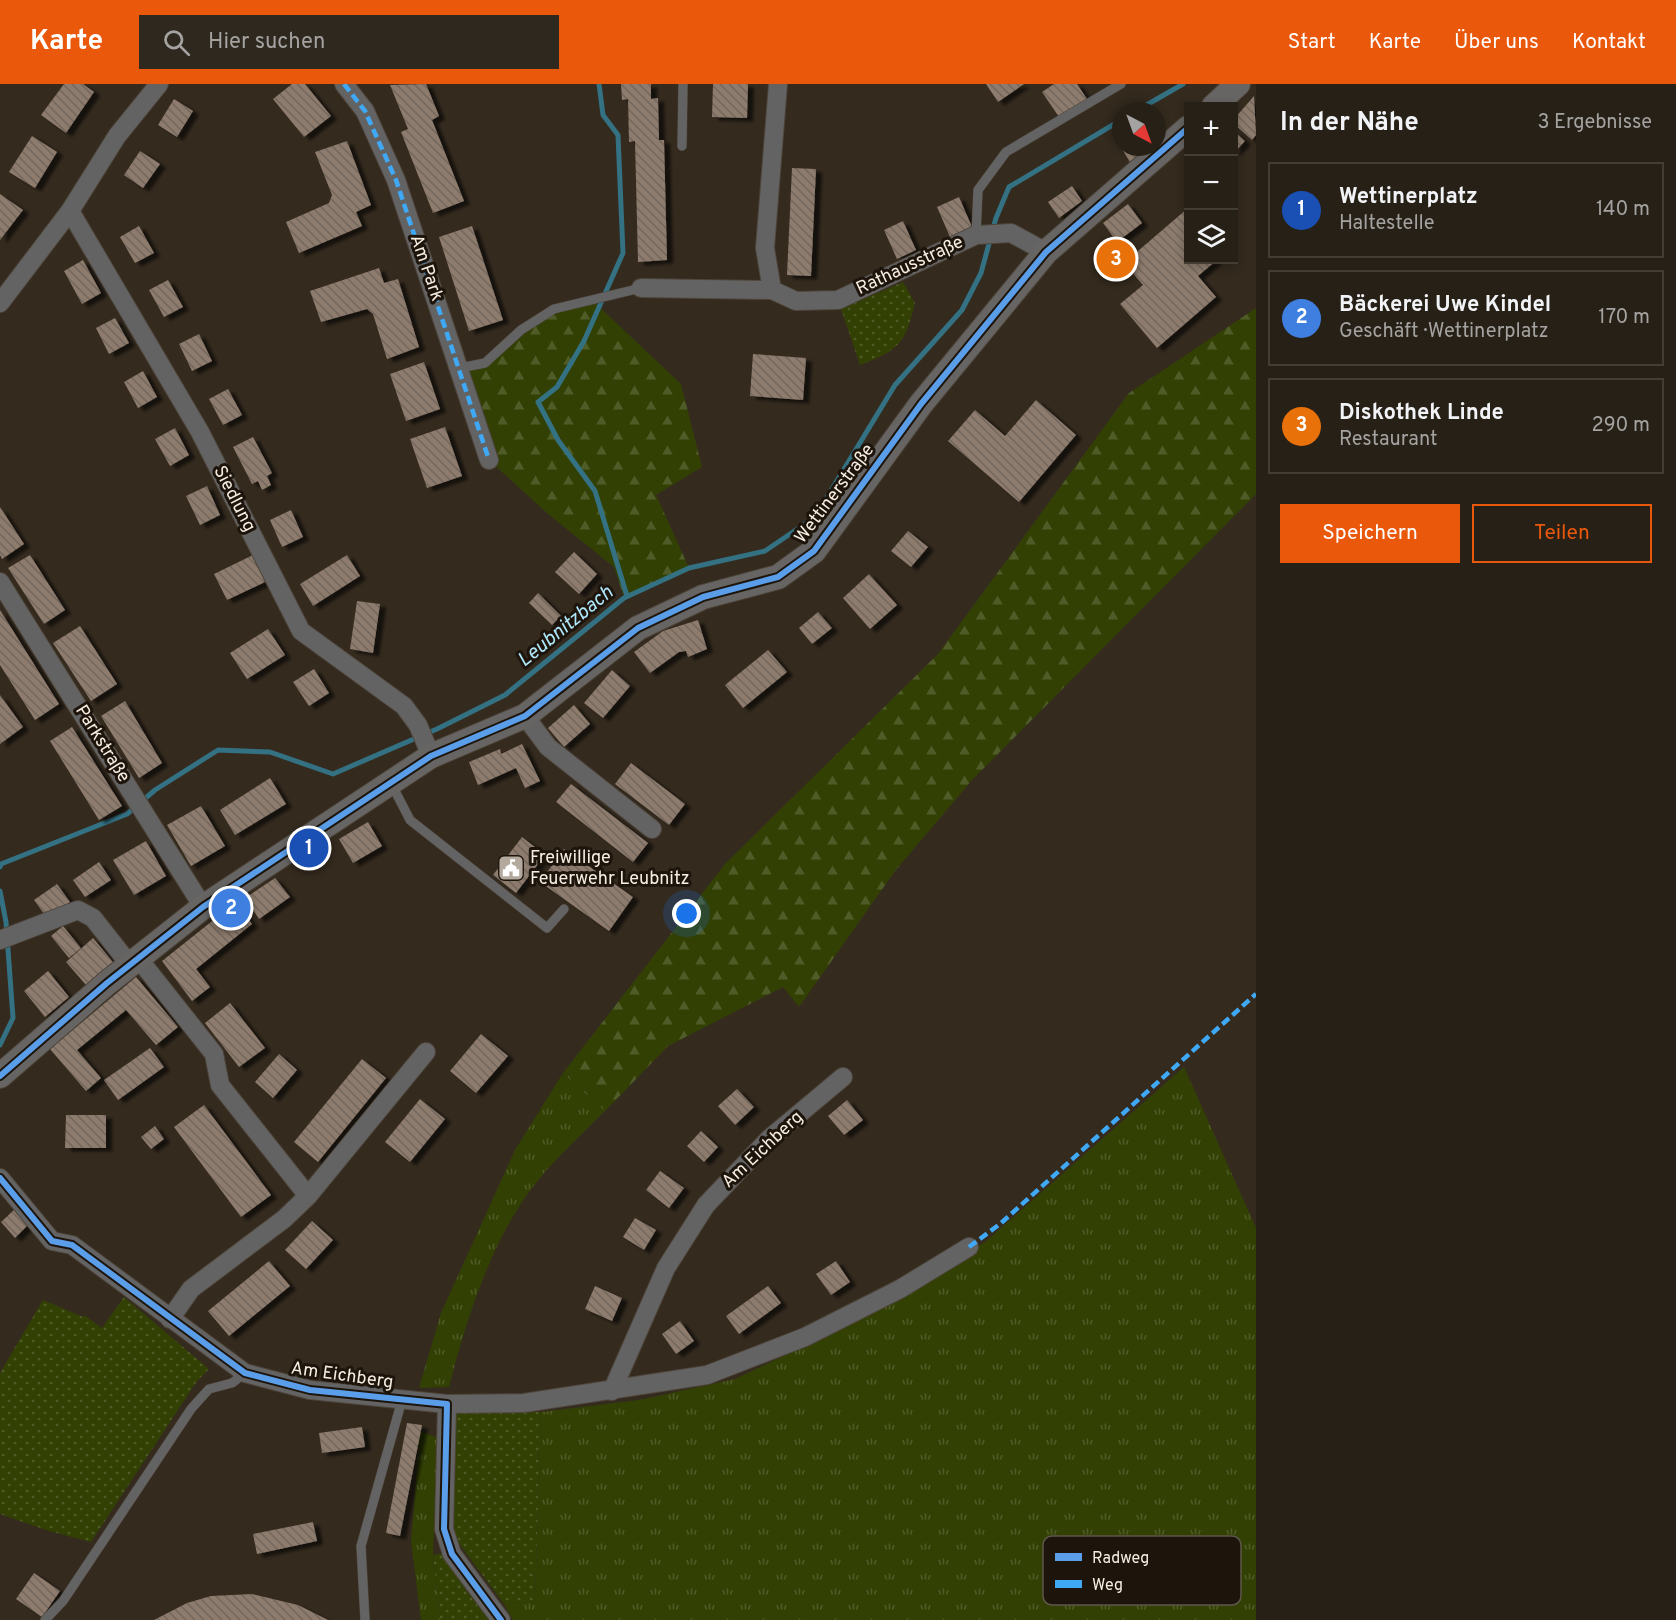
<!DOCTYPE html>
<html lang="de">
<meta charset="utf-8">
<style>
body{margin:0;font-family:Overpass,sans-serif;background:#2f281f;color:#f1f3f6}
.controls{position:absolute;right:18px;top:18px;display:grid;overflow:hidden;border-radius:0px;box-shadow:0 3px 9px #0003}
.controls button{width:54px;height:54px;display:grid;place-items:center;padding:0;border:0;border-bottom:2px solid #433e35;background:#272016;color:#f1f3f6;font:30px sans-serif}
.compass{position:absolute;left:1112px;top:18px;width:54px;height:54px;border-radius:50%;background:#272016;box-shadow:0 3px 9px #0003;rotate:139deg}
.you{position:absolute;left:687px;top:830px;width:21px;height:21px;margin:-15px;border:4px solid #fff;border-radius:50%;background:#1a73e8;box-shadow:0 0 0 9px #1a73e833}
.badge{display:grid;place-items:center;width:39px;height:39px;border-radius:50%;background:#ea580c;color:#fff;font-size:20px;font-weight:700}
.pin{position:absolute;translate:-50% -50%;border:3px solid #fff;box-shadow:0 2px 6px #0006}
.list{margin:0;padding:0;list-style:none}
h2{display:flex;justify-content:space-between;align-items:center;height:78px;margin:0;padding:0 24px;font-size:26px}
h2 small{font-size:20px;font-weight:400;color:#a4a3a1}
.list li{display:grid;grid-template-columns:39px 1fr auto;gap:18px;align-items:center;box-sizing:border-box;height:96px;margin:0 12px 12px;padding:0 12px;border:2px solid #433e35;border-radius:0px}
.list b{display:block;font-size:22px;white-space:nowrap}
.list p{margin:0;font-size:20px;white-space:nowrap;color:#a4a3a1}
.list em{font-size:20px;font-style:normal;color:#a4a3a1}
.actions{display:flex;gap:12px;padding:18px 24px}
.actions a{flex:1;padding:14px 0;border:2px solid #ea580c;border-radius:0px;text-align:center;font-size:21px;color:#ea580c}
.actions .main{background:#ea580c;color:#fff}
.icon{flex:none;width:33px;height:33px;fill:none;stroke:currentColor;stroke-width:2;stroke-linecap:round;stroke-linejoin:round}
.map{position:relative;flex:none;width:1256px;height:1536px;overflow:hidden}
header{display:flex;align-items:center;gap:36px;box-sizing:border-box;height:84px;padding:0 30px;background:#ea580c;color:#fff}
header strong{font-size:28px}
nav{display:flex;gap:33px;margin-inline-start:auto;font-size:21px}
.search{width:420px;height:54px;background:#2f281f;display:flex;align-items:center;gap:15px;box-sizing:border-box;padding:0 21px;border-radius:0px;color:#a4a3a1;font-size:22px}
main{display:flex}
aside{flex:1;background:#272016}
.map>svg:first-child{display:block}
.grass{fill:url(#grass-tufts)}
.forest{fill:url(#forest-firs)}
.park{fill:url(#park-dots)}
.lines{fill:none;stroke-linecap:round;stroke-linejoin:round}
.stream{stroke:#337183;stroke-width:5}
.building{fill:url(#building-back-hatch);filter:url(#shadow)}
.lane-casing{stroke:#4e453b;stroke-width:10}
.street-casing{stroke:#4e453b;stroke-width:20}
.secondary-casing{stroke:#4e453b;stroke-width:26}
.lane{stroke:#646363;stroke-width:9}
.street{stroke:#646363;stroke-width:18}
.secondary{stroke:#676563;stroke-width:24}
.quiet{stroke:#3fa9f5;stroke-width:4.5;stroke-dasharray:9 4.5;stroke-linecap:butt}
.cycleway-casing{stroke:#1d150c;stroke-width:10}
.cycleway{stroke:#5a9eea;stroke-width:6}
.labels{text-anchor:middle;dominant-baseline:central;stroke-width:6;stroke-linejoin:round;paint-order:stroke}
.street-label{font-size:18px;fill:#f8ede1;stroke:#1d150c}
.poi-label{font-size:18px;fill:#f8ede1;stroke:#1d150c;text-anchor:start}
.water-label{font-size:20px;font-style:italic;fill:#aee6fa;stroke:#1d150c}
.key{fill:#1d150c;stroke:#5f564c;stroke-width:1.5}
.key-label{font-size:16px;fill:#f8ede1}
</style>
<header>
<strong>Karte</strong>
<div class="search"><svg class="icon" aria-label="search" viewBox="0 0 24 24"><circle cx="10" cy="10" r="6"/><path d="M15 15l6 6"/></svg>Hier suchen</div>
<nav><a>Start</a><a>Karte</a><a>Über uns</a><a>Kontakt</a></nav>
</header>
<main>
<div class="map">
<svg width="1256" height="1536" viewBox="0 0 1256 1536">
<defs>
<pattern id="grass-tufts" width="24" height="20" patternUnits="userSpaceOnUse" patternTransform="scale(1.5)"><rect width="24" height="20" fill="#324004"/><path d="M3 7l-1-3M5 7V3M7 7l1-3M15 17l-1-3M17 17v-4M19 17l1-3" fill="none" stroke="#505c28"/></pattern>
<pattern id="forest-firs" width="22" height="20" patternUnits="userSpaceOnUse" patternTransform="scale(1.5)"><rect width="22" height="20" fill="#324004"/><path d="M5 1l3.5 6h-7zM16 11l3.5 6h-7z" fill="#505c28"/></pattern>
<pattern id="park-dots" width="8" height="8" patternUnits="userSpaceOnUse" patternTransform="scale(1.5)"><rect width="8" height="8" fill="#324004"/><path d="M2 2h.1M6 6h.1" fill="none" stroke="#505c28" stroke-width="1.8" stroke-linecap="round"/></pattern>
<pattern id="building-back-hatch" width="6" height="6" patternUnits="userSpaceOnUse" patternTransform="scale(1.5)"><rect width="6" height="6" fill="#8d7b6d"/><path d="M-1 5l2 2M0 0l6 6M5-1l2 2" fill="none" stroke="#72665d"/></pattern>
<filter id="shadow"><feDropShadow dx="6" dy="3.5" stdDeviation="1.5" flood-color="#0009"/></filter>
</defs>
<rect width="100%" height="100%" fill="#342a1e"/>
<g class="grass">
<path d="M1184 983 1256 1144V1536H513L504 1520 535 1517 541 1328 639 1316 735 1295 824 1253 946 1183 985 1158Z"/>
<path d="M563 989 605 1027C579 1053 551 1078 529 1108 490 1161 465 1240 449 1303L419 1304 441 1229 515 1066Z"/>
<path d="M420 1347 438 1354 433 1471 440 1536H421L411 1458Z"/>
</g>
<g class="forest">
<path d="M592 216 681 300 702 383 656 411 689 484 624 514 614 483 548 430 489 376 460 284 485 279 554 225Z"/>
<path d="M1256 224V410L973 695 895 787 799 923 783 903 668 962 605 1027 563 989 725 780 938 570 1129 309Z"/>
</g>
<g class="park">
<path d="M903 198 915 219C905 260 899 266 860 281L841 225Z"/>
<path d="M124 1213 209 1285 197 1297 91 1458 49 1447 0 1430V1289L43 1216 83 1233 84 1231 102 1244Z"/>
<path d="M455 1328H541L535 1517 504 1520 458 1458 451 1440Z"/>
<path d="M442 1469 468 1509 489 1536H440L433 1471Z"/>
</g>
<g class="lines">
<g class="stream">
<path d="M599 0 603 31 618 51 623 169 584 257 557 303 538 318 558 356 595 407 627 512"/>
<path d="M1136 27 1183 0"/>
<path d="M0 783 1 780 127 730 155 706 218 666 270 668 333 690 437 645 505 611 624 514 689 484 765 467 815 433 895 301 962 226 981 189 996 134 1009 103 1121 36"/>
<path d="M0 807 6 838 13 934 0 961"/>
</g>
</g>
<g class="building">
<path d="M64 0H83L94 8 66 49 41 31Z"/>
<path d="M292 0H305L331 32 304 53 273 15Z"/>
<path d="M426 0 439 32 432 36 464 117 433 129 401 48 408 45 390 1Z"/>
<path d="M621 0H651V15L658 14 659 56H664L667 176 638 178 635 57 629 58 628 15 622 16Z"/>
<path d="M713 0H748L747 34 712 33Z"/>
<path d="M986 0H1024L998 18Z"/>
<path d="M1054 0H1077L1087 15 1059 33 1042 8Z"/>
<path d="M1254 12 1256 51 1252 56 1234 40V35Z"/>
<path d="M174 15 193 27 177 53 158 41Z"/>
<path d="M1234 47 1245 57 1234 69Z"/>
<path d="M32 52 57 68 35 104 9 88Z"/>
<path d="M347 57 371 121 356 128 362 142 299 169 286 138 329 119 332 111 315 68Z"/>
<path d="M1121 63H1151L1132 82Z"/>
<path d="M140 67 160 80 143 104 124 91Z"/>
<path d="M792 84 816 85 811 192 787 191Z"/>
<path d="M1072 102 1082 117 1059 134 1048 118Z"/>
<path d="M0 110 23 126 0 156Z"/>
<path d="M959 113 972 143 950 153 937 123Z"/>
<path d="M1128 120 1142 139 1117 158 1103 139Z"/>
<path d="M1188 124V176H1217L1198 192 1216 213 1157 264 1120 220 1143 201 1124 179Z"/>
<path d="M903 137 916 166 897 175 884 146Z"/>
<path d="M139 142 154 169 135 179 120 153Z"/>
<path d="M472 142 503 236 469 247 439 153Z"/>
<path d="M83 176 101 209 82 220 64 187Z"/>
<path d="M379 184 384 199 398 195 419 263 387 275 373 230 367 225 321 238 310 207Z"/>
<path d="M168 196 183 223 164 233 149 206Z"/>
<path d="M115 234 129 259 109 270 96 244Z"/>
<path d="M199 250 212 277 192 287 179 260Z"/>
<path d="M753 270 806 274 803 316 750 312Z"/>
<path d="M424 278 440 325 406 337 390 290Z"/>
<path d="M143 287 157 313 138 324 124 298Z"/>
<path d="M228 305 242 331 223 341 209 315Z"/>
<path d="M1036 316 1076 351 1019 418 948 357 975 326 1005 352Z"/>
<path d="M445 343 462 392 427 404 410 355Z"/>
<path d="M175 344 189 371 170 382 155 355Z"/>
<path d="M253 353 272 389 267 392 271 401 262 406 258 397 252 400 233 363Z"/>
<path d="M207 402 220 431 200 441 186 412Z"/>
<path d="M0 423 24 460 2 475 0 471Z"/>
<path d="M291 426 303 453 282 463 270 436Z"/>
<path d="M908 447 928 463 911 483 891 467Z"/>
<path d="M574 468 597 490 579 510 555 488Z"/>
<path d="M30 471 65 526 44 540 8 484Z"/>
<path d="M253 471 265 498 227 516 214 490Z"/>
<path d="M347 471 360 492 313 522 300 500Z"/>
<path d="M869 490 897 521 870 545 843 514Z"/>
<path d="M538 509 561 532 552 541 529 519Z"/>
<path d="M357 517 380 520 373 569 350 565Z"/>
<path d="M0 526 59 620 35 636 0 581Z"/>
<path d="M818 528 832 544 812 560 799 544Z"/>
<path d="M698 536 707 565 688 573 686 567 679 568 650 589 634 568 663 547Z"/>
<path d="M80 542 117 600 91 617 53 559Z"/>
<path d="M268 545 285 571 247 595 230 569Z"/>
<path d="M768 566 787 588 743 624 725 601Z"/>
<path d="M314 585 329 609 309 622 293 598Z"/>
<path d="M612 586 630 602 603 634 584 619Z"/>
<path d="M0 611 23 643 0 660Z"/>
<path d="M125 617 162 679 139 694 101 632Z"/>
<path d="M574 621 590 640 564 663 548 644Z"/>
<path d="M72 643 122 722 99 736 50 657Z"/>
<path d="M522 660 540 697 525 704 516 684 478 701 469 678 500 665 501 670Z"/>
<path d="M631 679 685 720 669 741 615 700Z"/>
<path d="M270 694 286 720 235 751 220 726Z"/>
<path d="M571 700 648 759 633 778 556 718Z"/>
<path d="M201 722 225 762 191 782 167 741Z"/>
<path d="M368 738 382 762 353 779 339 755Z"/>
<path d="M522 753 545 771 516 809 493 791Z"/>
<path d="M146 757 166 792 134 811 113 776Z"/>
<path d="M564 765 633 813 609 847 540 798Z"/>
<path d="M99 778 111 796 85 813 73 796Z"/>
<path d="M275 794 290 813 259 835 245 814Z"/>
<path d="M57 800 70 818 47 834 34 816Z"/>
<path d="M236 818 252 840 196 885 210 903 192 917 162 877Z"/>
<path d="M63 842 81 864 69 874 51 852Z"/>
<path d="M93 854 113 878 86 901 66 878Z"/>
<path d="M48 887 69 913 45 933 24 907Z"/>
<path d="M136 893 178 943 156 961 126 926 77 966 101 994 86 1007 50 965Z"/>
<path d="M230 919 265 964 239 983 205 939Z"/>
<path d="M481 950 508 972 476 1009 450 987Z"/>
<path d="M150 964 164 983 118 1016 104 996Z"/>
<path d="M279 970 297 986 273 1014 255 998Z"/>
<path d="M362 975 386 994 318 1078 294 1058Z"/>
<path d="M737 1005 754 1023 735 1041 718 1022Z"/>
<path d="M420 1015 445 1035 410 1078 385 1058Z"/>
<path d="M847 1016 863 1036 844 1051 828 1032Z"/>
<path d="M204 1021 271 1111 241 1133 174 1043Z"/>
<path d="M66 1031H106V1064H65Z"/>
<path d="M155 1042 164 1055 151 1065 141 1053Z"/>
<path d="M701 1047 718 1063 704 1078 687 1062Z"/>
<path d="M660 1087 684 1104 669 1124 646 1106Z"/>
<path d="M16 1124 30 1139 15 1154 1 1138Z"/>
<path d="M635 1134 656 1146 644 1166 623 1153Z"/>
<path d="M312 1137 333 1156 306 1185 285 1166Z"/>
<path d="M269 1177 290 1202 229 1252 208 1227Z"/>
<path d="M836 1177 850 1198 831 1211 816 1190Z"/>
<path d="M595 1202 622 1214 612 1237 585 1225Z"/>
<path d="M768 1202 781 1219 739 1250 726 1232Z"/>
<path d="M680 1237 694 1257 676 1270 662 1250Z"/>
<path d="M407 1339 422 1341 400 1452 386 1449Z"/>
<path d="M362 1343 365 1363 322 1369 319 1349Z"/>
<path d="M313 1438 317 1457 257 1470 253 1450Z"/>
<path d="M34 1489 60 1507 42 1533 16 1515Z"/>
<path d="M252 1510 298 1521 328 1536H154L187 1519 211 1512Z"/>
</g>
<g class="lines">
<defs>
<g id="lane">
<path d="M682 62 683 0"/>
<path d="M976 151 978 106 1006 68 1121 0"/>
<path d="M460 284 485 279 521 246 554 225 641 204"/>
<path d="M392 701 410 736 547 844 564 825"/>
<path d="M45 1536 63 1517 191 1325 209 1305 232 1299 245 1289"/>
<path d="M365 1536 361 1462 402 1316"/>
</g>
<g id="street">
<path d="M344 0 365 27 396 96 489 376"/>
<path d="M778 0 765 164 772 206 796 217 838 216 976 151 1011 149 1046 168"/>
<path d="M70 127 200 348 301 547 404 622 418 641 431 672"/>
<path d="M641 204 772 206"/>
<path d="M0 219 70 127 117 52 159 0"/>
<path d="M0 498 203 823"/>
<path d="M525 632 548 663 652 745"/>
<path d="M0 856 78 826 93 834 130 881"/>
<path d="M138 874 214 970 220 1001 308 1112 284 1135 191 1205 170 1235"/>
<path d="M0 1094 52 1157 72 1161 245 1289 310 1306 447 1320 444 1445 452 1470 501 1536"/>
<path d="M308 1112 426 968"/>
<path d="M612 1307 666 1184 706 1121 769 1055 843 993"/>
<path d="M447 1320 524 1319 707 1291 805 1253 900 1205 969 1163"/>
</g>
<g id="secondary">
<path d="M1214 22 1238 0"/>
<path d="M0 992 107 899 203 823 431 672 525 632 638 544 703 513 778 493 814 467 921 320 1046 168 1188 44"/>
</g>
</defs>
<use href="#lane" class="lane-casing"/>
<use href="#street" class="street-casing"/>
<use href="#secondary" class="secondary-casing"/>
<use href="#lane" class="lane"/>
<use href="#street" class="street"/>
<use href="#secondary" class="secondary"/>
<g class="quiet">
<path d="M344 0 365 27 396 96 489 376"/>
<path d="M969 1163 1000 1140 1256 910"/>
</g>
<defs>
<g id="cycleway">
<path d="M0 992 107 899 203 823 431 672 525 632 638 544 703 513 778 493 814 467 921 320 1046 168 1188 44"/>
<path d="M0 1094 52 1157 72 1161 245 1289 310 1306 447 1320 444 1445 452 1470 501 1536"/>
</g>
</defs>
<use href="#cycleway" class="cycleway-casing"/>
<use href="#cycleway" class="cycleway"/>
</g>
<defs>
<symbol id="civic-square" viewBox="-11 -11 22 22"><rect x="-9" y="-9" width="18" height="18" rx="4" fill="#b3a99d" stroke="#1d150c"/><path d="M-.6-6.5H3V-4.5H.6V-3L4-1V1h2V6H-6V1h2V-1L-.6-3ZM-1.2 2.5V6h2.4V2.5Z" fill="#fff"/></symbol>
</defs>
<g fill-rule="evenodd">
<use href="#civic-square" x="496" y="769" width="30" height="30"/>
</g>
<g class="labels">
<g class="street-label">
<text transform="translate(910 182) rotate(-25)">Rathausstraße</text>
<text transform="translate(426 184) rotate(71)">Am Park</text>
<text transform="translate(835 410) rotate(-53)">Wettinerstraße</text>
<text transform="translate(234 415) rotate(63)">Siedlung</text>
<text transform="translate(102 660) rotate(58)">Parkstraße</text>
<text transform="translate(763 1066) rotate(-43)">Am Eichberg</text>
<text transform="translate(342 1292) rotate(8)">Am Eichberg</text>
</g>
<g class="poi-label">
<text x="530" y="774">Freiwillige<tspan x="530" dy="21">Feuerwehr Leubnitz</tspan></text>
</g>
<g class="water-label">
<text transform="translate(566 543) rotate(-39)">Leubnitzbach</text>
</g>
</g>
<rect x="1043" y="1452" width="198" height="69" rx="9" class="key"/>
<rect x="1055" y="1469" width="27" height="8" fill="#5a9eea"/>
<rect x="1055" y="1496" width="27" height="8" fill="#3fa9f5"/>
<g class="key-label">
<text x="1092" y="1479">Radweg</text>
<text x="1092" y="1506">Weg</text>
</g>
</svg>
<div class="controls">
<button>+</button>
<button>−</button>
<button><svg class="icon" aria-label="layers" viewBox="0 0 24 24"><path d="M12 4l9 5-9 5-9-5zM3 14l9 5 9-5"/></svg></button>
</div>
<svg class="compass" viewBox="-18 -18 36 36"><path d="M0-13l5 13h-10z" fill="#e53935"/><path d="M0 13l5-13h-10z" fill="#a4a3a1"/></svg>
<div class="you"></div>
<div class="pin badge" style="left:309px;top:764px;background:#1a4fb4">1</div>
<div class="pin badge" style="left:231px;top:824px;background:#3f7fe0">2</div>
<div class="pin badge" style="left:1116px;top:175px;background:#e8710a">3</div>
</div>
<aside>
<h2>In der Nähe<small>3 Ergebnisse</small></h2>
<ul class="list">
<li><span class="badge" style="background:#1a4fb4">1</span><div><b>Wettinerplatz</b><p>Haltestelle</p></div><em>140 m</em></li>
<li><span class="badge" style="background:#3f7fe0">2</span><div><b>Bäckerei Uwe Kindel</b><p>Geschäft · Wettinerplatz</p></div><em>170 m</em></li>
<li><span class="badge" style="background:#e8710a">3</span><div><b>Diskothek Linde</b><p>Restaurant</p></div><em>290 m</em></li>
</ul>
<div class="actions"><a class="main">Speichern</a><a>Teilen</a></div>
</aside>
</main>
